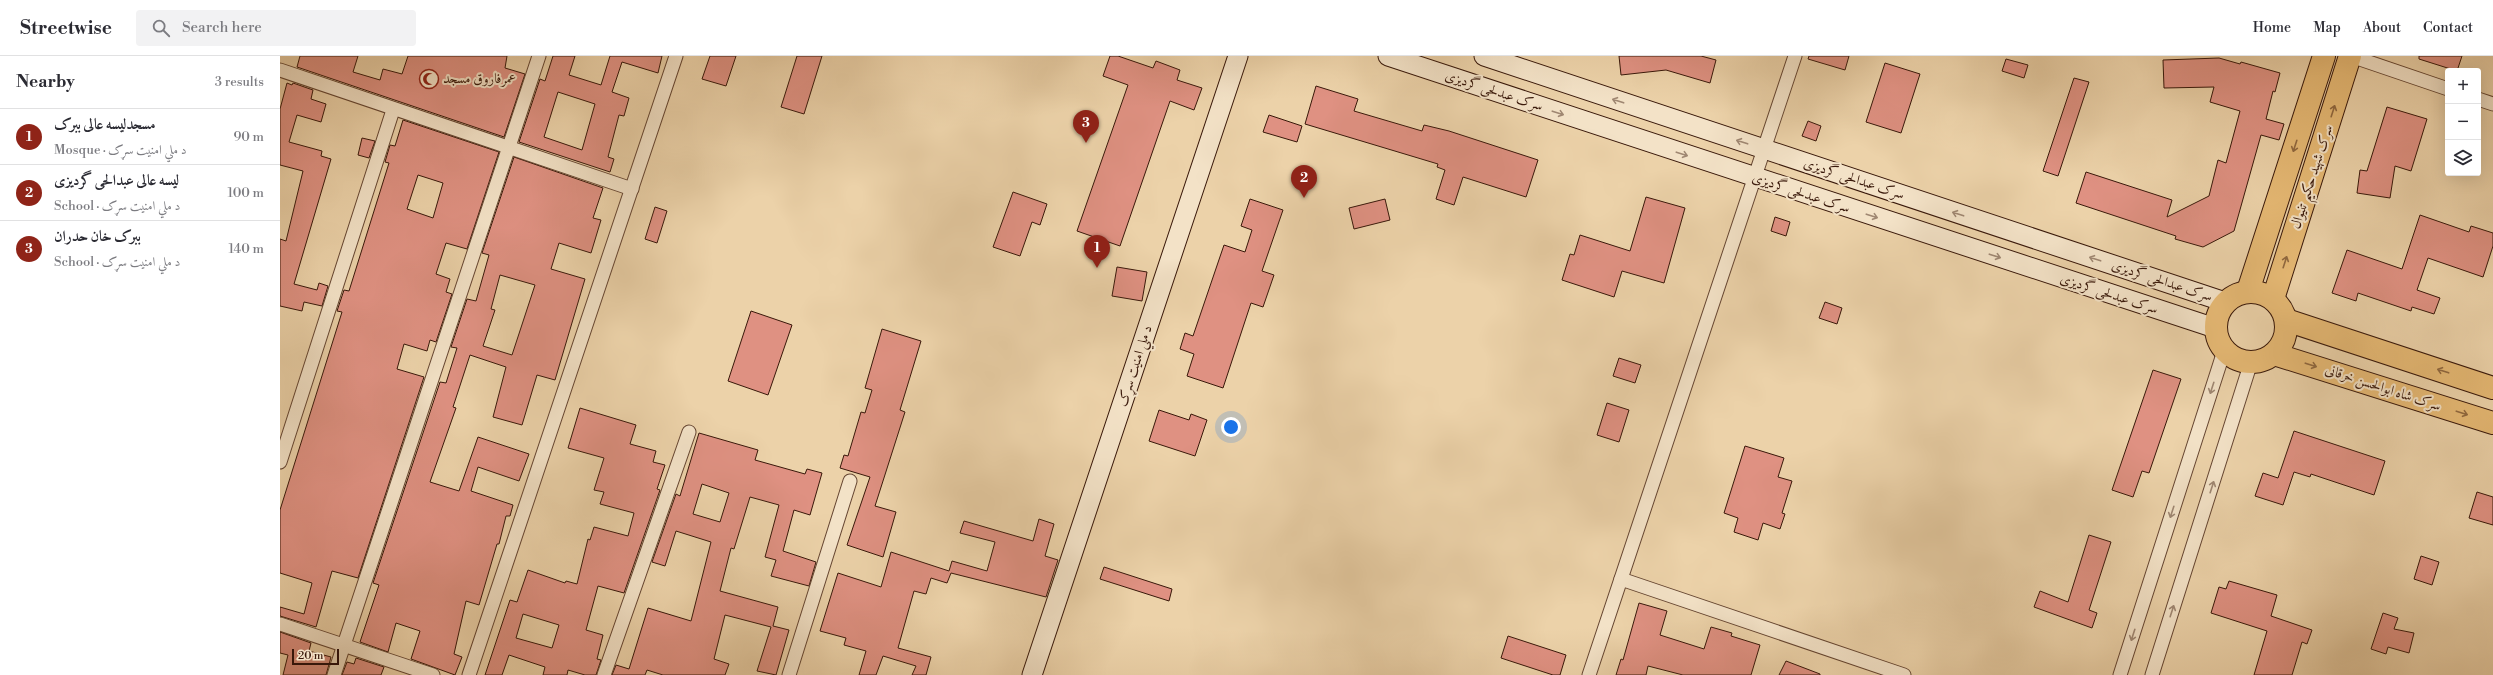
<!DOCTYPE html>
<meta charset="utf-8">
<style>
body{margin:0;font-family:"Libre Bodoni",Amiri,serif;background:#f2f2f3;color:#2b2b33}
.controls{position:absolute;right:12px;top:12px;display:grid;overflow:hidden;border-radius:4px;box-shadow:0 4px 16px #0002}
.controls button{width:36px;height:36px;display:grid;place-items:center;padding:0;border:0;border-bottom:1px solid #e1e1e2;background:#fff;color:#2b2b33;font:20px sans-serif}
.scale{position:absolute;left:12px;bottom:10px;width:47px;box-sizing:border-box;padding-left:4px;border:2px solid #39180a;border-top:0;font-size:11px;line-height:14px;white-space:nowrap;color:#39180a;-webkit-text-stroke:3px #f3e2c7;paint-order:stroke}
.you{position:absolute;left:951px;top:371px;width:14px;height:14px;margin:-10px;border:3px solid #fff;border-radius:50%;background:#1a73e8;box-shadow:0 0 0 6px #1a73e833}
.badge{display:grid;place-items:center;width:26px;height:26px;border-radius:50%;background:#8f2418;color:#fff;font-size:13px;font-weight:700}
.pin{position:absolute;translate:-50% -33px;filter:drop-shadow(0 1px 2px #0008)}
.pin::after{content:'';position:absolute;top:21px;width:14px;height:12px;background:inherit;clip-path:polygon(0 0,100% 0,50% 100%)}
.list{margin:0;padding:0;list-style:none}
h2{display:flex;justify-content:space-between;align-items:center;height:52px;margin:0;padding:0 16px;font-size:17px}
h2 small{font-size:13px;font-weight:400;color:#7c7c81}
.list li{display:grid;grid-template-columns:26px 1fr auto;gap:12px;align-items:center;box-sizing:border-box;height:56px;padding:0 16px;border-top:1px solid #e1e1e2}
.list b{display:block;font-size:15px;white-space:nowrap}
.list p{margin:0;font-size:13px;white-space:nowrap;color:#7c7c81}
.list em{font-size:13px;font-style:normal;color:#7c7c81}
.icon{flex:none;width:22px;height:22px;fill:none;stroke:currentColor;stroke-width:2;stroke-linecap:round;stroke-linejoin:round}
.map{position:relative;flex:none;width:2213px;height:619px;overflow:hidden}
header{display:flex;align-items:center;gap:24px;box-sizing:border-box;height:56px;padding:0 20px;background:#fff;border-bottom:1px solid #e1e1e2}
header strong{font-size:19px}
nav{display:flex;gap:22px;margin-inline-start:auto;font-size:14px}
.search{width:280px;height:36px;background:#f2f2f3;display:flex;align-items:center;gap:10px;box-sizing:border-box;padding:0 14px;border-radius:4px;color:#7c7c81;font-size:15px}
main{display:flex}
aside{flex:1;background:#fff}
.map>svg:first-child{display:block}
.building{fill:#df9182;stroke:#39180a;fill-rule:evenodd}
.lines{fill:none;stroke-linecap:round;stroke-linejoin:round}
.street-casing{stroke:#664632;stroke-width:15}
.secondary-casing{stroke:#39180a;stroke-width:21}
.highway-casing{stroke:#39180a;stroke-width:24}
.street{stroke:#f3e2c7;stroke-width:13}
.secondary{stroke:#f3e2c7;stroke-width:19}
.highway{stroke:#e6b974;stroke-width:22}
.oneway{stroke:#9f8772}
.oneway2{stroke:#90683f}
.labels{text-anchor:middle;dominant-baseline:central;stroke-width:4;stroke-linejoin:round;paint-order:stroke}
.poi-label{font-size:14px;fill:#39180a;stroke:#f3e2c7;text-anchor:start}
.street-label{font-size:14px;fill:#39180a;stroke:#f3e2c7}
</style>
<header>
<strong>Streetwise</strong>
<div class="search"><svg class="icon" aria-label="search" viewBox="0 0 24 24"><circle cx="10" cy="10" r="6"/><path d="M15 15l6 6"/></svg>Search here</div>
<nav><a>Home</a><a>Map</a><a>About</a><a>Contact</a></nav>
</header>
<main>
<aside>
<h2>Nearby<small>3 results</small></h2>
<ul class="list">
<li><span class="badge">1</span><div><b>مسجدلیسه عالی ببرک</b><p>Mosque · د ملي امنیت سړک</p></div><em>90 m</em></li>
<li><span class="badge">2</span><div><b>لیسه عالی عبدالحی گردیزی</b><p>School · د ملي امنیت سړک</p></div><em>100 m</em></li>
<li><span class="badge">3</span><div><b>ببرک خان حدران</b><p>School · د ملي امنیت سړک</p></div><em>140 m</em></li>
</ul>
</aside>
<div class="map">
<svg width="2213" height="619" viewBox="0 0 2213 619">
<rect width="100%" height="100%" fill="#ecd2a9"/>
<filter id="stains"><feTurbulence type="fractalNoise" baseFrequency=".005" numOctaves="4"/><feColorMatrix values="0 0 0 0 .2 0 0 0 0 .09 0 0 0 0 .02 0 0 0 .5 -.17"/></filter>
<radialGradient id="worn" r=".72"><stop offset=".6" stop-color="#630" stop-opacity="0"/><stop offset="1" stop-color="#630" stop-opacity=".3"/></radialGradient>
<g class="building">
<path d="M20 0H78L73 16 100 24 103 13 122 18 128 0H227L225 12 245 18 224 81 17 11Z"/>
<path d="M273 0H295L289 19 321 29 330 0H382L378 17 342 6 332 36 349 42 344 60 339 59 328 101 334 103 330 116 239 86 260 23 265 25ZM278 36 315 48 302 94 264 81Z"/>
<path d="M430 0H456L446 30 422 23Z"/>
<path d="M517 0H542L524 58 501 51Z"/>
<path d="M830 0H838L873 12 876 5 900 14 897 24 922 32 914 54 890 45 840 190 797 175 848 29 823 20Z"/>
<path d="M1339 0H1421L1436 4 1430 27 1386 14 1341 19Z"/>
<path d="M1529 0H1569L1565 14 1528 3Z"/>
<path d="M2139 0H2182L2177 15 2139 3Z"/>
<path d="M1939 2 1960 8 1961 6 2000 17 1995 36 1993 35 1986 63 2004 68 1999 84 1981 79 1954 175 1923 191 1895 183 1896 180 1796 147 1806 116 1892 144 1887 161 1929 140 1938 104 1946 107 1960 55 1930 46 1934 31 1884 32 1883 4Z"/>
<path d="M1726 3 1748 9 1744 22 1722 15Z"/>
<path d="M1605 7 1640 18 1621 77 1586 66Z"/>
<path d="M1794 22 1809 26 1778 120 1763 115Z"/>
<path d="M7 27 12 29 13 27 33 34 31 43 46 48 41 66 17 59 9 86 42 95 41 100 51 103 14 228 37 234 39 227 48 230 42 250 24 246 22 255 0 250V183L6 185 23 115 0 109V53Z"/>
<path d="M1036 30 1078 43 1074 55 1142 75 1144 69 1169 75 1258 104 1246 141 1183 121 1174 149 1156 143 1165 114 1157 111 1158 108 1025 68Z"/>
<path d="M2107 51 2147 63 2131 115 2115 110 2110 142 2077 137 2080 114 2087 115Z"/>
<path d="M989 59 1022 70 1017 86 983 76Z"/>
<path d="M123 64 219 96 187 193 166 187 156 218 170 223 166 236 172 238 156 286 150 284 147 295 124 288 117 313 144 321 78 522 52 515 36 571 0 560V551L24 558 32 527 0 517V454L62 256 57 255 64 234 69 235 109 107 105 106 110 89 115 90ZM138 119 163 127 153 162 127 153Z"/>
<path d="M1528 65 1541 70 1536 85 1522 80Z"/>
<path d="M82 82 95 85 89 102 78 99Z"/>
<path d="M234 101 323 132 313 162 321 164 311 197 279 187 271 213 305 223 275 324 257 319 242 369 213 361 226 311 190 299 173 351 176 352 150 426 179 435 198 381 249 398 239 425 198 411 191 435 233 449 230 460H226L219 488H217L199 549 186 545 174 598 182 601 175 619 131 603 140 575 116 567 108 596 80 586 99 529 93 527 160 326 166 327 177 292 171 291 187 243 196 245 209 199 202 197ZM220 219 255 229 232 299 203 290 215 254 211 253Z"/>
<path d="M733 136 767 148 760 169 752 166 740 200 713 191Z"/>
<path d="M1366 141 1405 152 1384 227 1342 215 1334 241 1282 224 1290 198 1294 199 1300 179 1350 195Z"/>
<path d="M970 143 1003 154 982 215 994 219 983 251 971 247 943 332 907 320 914 298 900 293 905 277 913 280 944 189 965 196 972 174 961 170Z"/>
<path d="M1105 143 1110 164 1074 173 1069 152Z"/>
<path d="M375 151 387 155 377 187 365 183Z"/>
<path d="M2140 159 2189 176 2191 170 2213 177V190L2203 221 2148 202 2137 234 2160 242 2154 258 2132 251 2131 255 2078 237 2076 245 2052 237 2067 194 2122 213Z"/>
<path d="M1495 161 1510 166 1506 180 1491 175Z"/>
<path d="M837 211 867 216 862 245 832 240Z"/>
<path d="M1545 246 1562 252 1557 268 1539 262Z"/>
<path d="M471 255 512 269 488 339 448 325Z"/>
<path d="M602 273 641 285 620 354 625 356 595 450 616 456 603 501 567 489 590 421 560 412 564 399 568 400 581 356 585 357 592 334 585 332Z"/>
<path d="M1339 302 1361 309 1355 327 1333 320Z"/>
<path d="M1873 314 1901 323 1869 417 1862 415 1853 441 1832 434Z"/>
<path d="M1327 347 1349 354 1339 386 1317 379Z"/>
<path d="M300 352 356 369 350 388 376 395 373 406 385 409 377 433 380 434 344 537 318 530 306 574 323 579 317 603 321 604 316 619H305L288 614 287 619H263L265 611 229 599 222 619H205L230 544 237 546 248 514 285 527 286 525 297 528 308 483 310 484 314 471 348 480 354 457 320 448 324 436 314 434 324 402 288 392ZM243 558 279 569 272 592 236 582Z"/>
<path d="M879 354 909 364 911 358 927 364 915 400 869 385Z"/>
<path d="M2014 375 2105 405 2094 439 2031 418 2030 421 2014 416 2003 449 1975 440 1983 417 1998 422Z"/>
<path d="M419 377 478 394 475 404 525 418 527 413 542 417 530 459 514 454 503 495 536 506 529 530 491 520 496 504 485 501 499 449 470 441 454 493 451 492 440 535 498 551 493 570 509 574 496 619 477 615 491 571 445 559 434 603 449 608 445 619H383L367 614 365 619H332L336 609 349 613 368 552 411 565 431 486 396 475 385 510 372 506 396 438 400 440ZM422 428 449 437 440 466 413 458Z"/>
<path d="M1465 390 1504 402 1498 421 1512 425 1502 457 1505 458 1500 473 1483 467 1478 484 1454 476 1458 462 1444 457Z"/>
<path d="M2197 436 2213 441V469L2189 462Z"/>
<path d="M759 463 774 468 765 500 778 504 766 541 671 517 667 527 651 522 646 538 634 535 618 592 651 601 646 619H632L636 610 603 600 596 619H579L586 595 564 589 566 582 540 575 558 517 601 531 611 496 669 515 672 505 707 515 715 486 680 477 684 465 753 485Z"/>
<path d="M1809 479 1831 486 1809 554 1817 557 1812 572 1754 551 1760 535 1788 546Z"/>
<path d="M2141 500 2159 506 2152 529 2134 523Z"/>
<path d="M824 511 892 533 889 545 820 523Z"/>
<path d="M1949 525 1997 539 1991 560 2032 574 2027 588 2022 586 2012 619H1974L1987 575 1931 557 1939 531 1946 533Z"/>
<path d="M1359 547 1387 555 1380 579 1424 593 1431 571 1452 577 1451 580 1480 589 1471 619H1403L1368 610 1366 619H1336L1341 603 1343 604Z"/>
<path d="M2103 557 2118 562 2114 573 2134 577 2129 597 2108 591 2106 598 2091 593Z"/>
<path d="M0 576 31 587 29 595 51 601 46 619H3L8 599 0 597Z"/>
<path d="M1228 580 1286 599 1280 619H1273L1221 602Z"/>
<path d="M76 602 104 611 101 619H62L67 606 74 608Z"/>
<path d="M1506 605 1540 618V619H1499Z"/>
</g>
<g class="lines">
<defs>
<g id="street">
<path d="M2071 0 2168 33"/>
<path d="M0 14 352 133"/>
<path d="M2198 43 2213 48"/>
<path d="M0 406 113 54"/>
<path d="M1341 523 1624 619"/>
<path d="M0 568 153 619"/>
<path d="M54 619 259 0"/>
<path d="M189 619 396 0"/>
<path d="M324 619 409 376"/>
<path d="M509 619 570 425"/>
<path d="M1309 619 1515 0"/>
<path d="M1840 619 1944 295"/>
<path d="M1872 619 1971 306"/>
</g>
<g id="secondary">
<path d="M1108 0 1935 272"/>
<path d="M1204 0 1945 246"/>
<path d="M752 619 958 0"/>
</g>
<g id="highway">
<path d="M1968 235 2044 0"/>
<circle cx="1971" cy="271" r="35"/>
<path d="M1993 243 2070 0"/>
<path d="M2006 264 2213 332"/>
<path d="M1994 298 2213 367"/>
</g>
</defs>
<use href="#street" class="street-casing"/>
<use href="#secondary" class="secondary-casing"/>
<use href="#highway" class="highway-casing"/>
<use href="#street" class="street"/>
<use href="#secondary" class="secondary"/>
<use href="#highway" class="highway"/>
</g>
<defs><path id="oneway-shaft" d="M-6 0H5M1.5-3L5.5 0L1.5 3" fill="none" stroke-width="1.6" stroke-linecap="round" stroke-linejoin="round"/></defs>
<g class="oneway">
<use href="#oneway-shaft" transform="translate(1338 45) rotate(-162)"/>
<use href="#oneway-shaft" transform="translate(1278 57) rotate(18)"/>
<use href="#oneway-shaft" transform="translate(1462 86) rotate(-162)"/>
<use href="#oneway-shaft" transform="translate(1402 98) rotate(18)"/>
<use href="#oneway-shaft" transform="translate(1678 158) rotate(-162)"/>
<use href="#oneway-shaft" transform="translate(1592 160) rotate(18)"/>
<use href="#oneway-shaft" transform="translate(1715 200) rotate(18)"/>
<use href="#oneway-shaft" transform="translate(1815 203) rotate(-162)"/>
<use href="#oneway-shaft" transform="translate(1932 332) rotate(108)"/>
<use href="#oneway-shaft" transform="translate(1932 431) rotate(-72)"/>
<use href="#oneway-shaft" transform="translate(1892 456) rotate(108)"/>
<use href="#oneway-shaft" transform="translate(1892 555) rotate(-72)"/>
<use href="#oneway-shaft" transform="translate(1853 579) rotate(108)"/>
</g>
<g class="oneway2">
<use href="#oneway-shaft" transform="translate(2053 55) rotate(-72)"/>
<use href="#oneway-shaft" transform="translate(2015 90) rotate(108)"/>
<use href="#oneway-shaft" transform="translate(2005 206) rotate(-72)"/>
<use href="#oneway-shaft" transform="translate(2031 309) rotate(18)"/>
<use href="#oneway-shaft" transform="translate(2163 315) rotate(-162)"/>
<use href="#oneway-shaft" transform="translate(2182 357) rotate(18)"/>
</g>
<defs>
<symbol id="mosque-ring" viewBox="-11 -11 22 22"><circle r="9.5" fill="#f3e2c7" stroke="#8f2418" stroke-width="1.5"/><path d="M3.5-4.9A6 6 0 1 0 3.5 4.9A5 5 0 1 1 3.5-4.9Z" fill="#8f2418"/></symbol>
</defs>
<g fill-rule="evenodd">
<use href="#mosque-ring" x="138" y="12" width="22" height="22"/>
</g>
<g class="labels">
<g class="poi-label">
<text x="163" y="23">عمرفاروق مسجد</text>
</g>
<g class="street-label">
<text transform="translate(1214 35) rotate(18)">سرک عبدلحی گردیزی</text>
<text transform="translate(2032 121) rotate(-72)">سرک شهید حکیم تنیوال</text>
<text transform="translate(1574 123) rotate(18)">سرک عبدالحی گردیزی</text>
<text transform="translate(1521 137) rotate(18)">سرک عبدلحی گردیزی</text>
<text transform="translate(1882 225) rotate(18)">سرک عبدالحی گردیزی</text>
<text transform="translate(1829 238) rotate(18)">سرک عبدلحی گردیزی</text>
<text transform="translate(855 310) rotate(-72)">د ملي امنیت سړک</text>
<text transform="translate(2103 332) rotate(18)">سرک شاه ابوالحسن خرقانی</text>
</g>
</g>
<rect width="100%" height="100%" filter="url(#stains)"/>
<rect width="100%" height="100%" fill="url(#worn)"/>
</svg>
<div class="controls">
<button>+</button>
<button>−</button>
<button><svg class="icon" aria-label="layers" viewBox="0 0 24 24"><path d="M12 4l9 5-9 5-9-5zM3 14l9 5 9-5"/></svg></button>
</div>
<div class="scale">20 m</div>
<div class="you"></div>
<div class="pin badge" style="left:817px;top:212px">1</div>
<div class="pin badge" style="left:1024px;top:142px">2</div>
<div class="pin badge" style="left:806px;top:87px">3</div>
</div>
</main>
